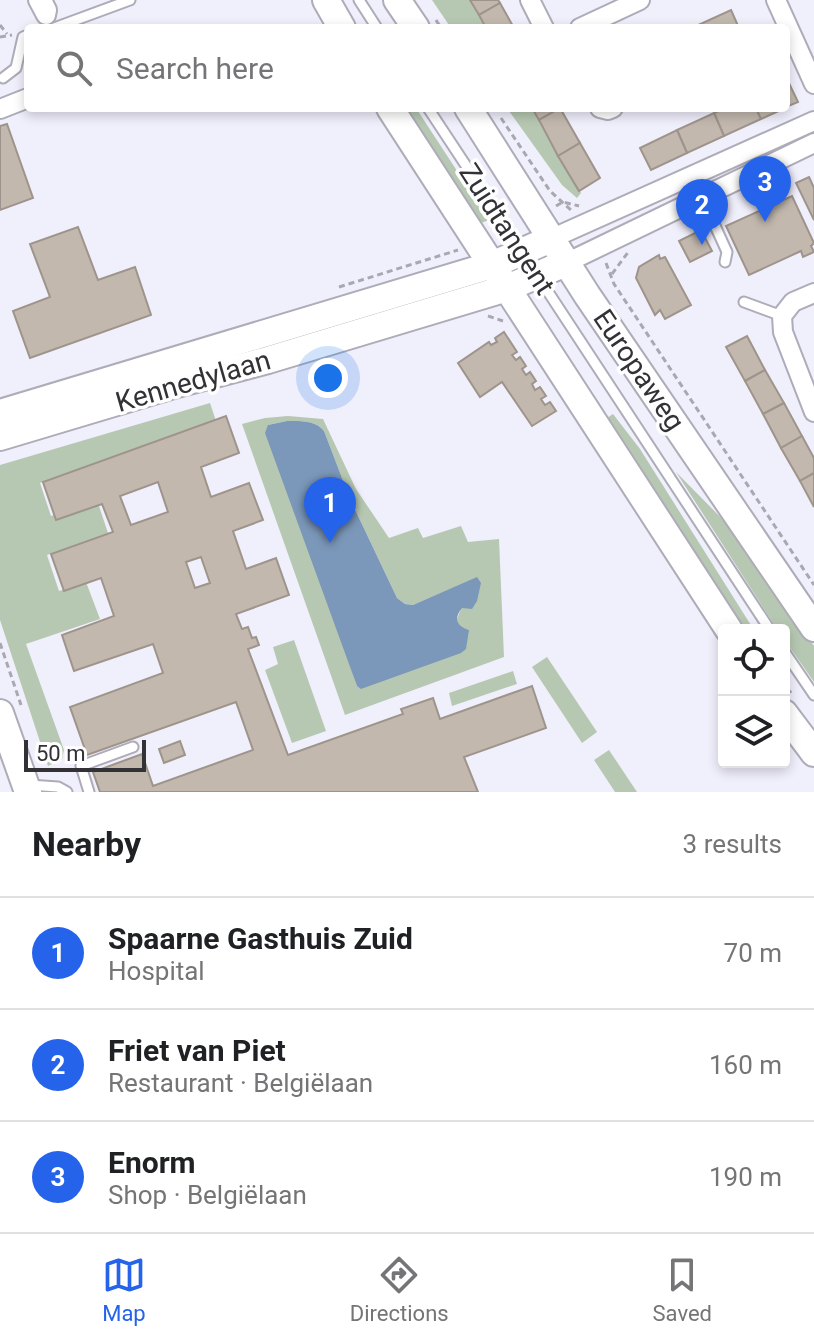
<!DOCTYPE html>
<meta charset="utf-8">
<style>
body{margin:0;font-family:Roboto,sans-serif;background:#f6f6f6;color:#202124}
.controls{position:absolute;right:24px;bottom:24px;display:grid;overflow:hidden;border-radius:8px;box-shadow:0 4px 12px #0003}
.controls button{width:72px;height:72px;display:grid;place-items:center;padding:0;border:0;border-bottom:2px solid #e0e0e0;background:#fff;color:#202124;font:40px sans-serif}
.scale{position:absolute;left:24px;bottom:20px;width:122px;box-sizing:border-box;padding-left:8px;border:4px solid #323136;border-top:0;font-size:22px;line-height:28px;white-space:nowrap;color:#323136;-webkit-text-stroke:6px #fefefe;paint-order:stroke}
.you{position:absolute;left:328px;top:378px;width:28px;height:28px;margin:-20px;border:6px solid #fff;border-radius:50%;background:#1a73e8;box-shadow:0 0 0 12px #1a73e833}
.badge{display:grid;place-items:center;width:52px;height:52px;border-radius:50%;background:#2563eb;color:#fff;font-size:26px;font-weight:700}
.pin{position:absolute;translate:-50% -66px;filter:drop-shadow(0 2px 4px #0008)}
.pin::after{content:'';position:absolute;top:42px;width:28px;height:24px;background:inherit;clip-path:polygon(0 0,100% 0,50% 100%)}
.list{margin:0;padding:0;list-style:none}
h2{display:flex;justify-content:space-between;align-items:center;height:104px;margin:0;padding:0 32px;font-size:34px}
h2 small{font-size:26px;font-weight:400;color:#757577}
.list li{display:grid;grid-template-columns:52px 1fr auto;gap:24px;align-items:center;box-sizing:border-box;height:112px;padding:0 32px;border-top:2px solid #e0e0e0}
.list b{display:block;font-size:30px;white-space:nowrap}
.list p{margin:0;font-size:26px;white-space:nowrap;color:#757577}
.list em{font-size:26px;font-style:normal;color:#757577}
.icon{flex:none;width:44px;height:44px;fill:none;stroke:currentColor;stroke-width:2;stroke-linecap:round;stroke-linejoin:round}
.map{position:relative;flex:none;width:814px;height:792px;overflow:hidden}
.search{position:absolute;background:#fff;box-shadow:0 4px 12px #0003;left:24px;right:24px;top:24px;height:88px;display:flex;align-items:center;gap:20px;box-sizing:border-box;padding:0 28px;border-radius:8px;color:#757577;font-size:30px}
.sheet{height:440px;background:#fff}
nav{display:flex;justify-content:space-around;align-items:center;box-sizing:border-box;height:112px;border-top:2px solid #e0e0e0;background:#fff;font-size:22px;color:#757577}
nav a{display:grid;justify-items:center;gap:4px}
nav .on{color:#2563eb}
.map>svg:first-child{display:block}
.green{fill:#b7c8b2;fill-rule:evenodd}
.water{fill:#7b97b9}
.building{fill:#c2b8ae;stroke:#9e948b;stroke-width:2;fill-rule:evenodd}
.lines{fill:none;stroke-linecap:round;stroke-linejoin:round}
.lane-casing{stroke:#aeacb8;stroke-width:13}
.street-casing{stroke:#aeacb8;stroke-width:22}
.secondary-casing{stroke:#aeacb8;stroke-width:30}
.path{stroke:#a9a8b2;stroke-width:3;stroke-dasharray:6 4;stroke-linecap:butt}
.lane{stroke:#fff;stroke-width:9}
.street{stroke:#fff;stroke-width:18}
.secondary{stroke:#fff;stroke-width:26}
.labels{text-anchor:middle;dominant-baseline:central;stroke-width:7;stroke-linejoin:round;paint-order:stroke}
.street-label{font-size:28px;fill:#323136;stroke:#fefefe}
</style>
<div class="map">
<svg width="814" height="792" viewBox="0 0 814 792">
<rect width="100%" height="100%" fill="#f0effc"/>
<g class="green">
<path d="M432 0H471L487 28H451Z"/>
<path d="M407 108H416L489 220 481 223Z"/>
<path d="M507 108H532L581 193 577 198 562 185Z"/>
<path d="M210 403 216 421 40 483 51 516 97 500 108 533 47 555 59 591 86 582 100 619 26 644 64 750 62 759 48 766 0 620V465Z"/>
<path d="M613 414 640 449 754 630H740L603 421Z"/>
<path d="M288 416 323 419 356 489 389 538 418 528 423 538 461 526 468 542 499 539 504 657 345 715 242 424 265 418ZM287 421C299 421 316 420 324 431L350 499 397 598 405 604 413 605 477 578C473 586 455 617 457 623 459 627 465 629 469 630L357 686 268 425Z"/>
<path d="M676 472 738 535 814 646V682L784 639V630L777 629Z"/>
<path d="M294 640 326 731 292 743 265 670 278 664 273 647Z"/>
<path d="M547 657 597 732 582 743 532 667Z"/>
<path d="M513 671 517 684 452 706 449 693Z"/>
<path d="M609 750 637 792H615L594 760Z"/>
</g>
<path class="water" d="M287 421C299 421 316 420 324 431L350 499 397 598 405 604 413 605 477 577 481 583 477 601 472 609 462 608C453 619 457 626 469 630L466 649 461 653 361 689 357 686 265 433 268 425Z"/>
<g class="building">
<path d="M470 0H498L500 3 479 15Z"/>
<path d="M500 3 514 28H486L479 15Z"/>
<path d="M731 10 739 28H694V27Z"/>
<path d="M787 79 798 102 786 107V80Z"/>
<path d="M532 108H560L539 120Z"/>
<path d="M560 108 580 143 558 156 539 120Z"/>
<path d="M725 108H756L761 119 724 136 714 113Z"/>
<path d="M756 108H785L761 119Z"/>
<path d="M714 113 724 136 687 153 677 130Z"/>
<path d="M7 124 33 198 0 210V126Z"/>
<path d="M677 130 687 153 651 170 640 148Z"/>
<path d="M580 143 600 178 579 191 558 156Z"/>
<path d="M809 177 814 188V220L796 183Z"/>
<path d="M792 196 814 243 811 246 814 252 803 257 801 251 749 275 726 226Z"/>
<path d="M78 227 98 280 135 267 151 315 30 358 13 311 50 297 30 244Z"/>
<path d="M701 230 712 251 690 262 679 241Z"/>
<path d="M659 255 660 259 665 257 691 305 665 319 660 310 655 315 636 278 639 267Z"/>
<path d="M504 332 517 352 512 355 516 360 520 357 526 366 522 369 526 375 530 372 536 381 532 384 535 390 540 387 546 396 541 399 545 405 550 402 556 411 532 426 502 382 480 397 458 363 489 342 491 345 497 342 495 338Z"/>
<path d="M747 336 765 370 745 381 726 347Z"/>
<path d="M765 370 784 403 763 414 745 381Z"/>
<path d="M784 403 802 436 781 448 763 414Z"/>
<path d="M226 416 239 453 201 467 211 497 249 483 263 520 233 531 246 569 276 558 289 595 236 614 242 629 248 627 252 638 256 637 259 645 248 649 288 755 403 714 401 709 433 698 440 719 532 686 546 728 464 757 478 792H100L93 772 142 754 153 786 253 750 236 702 87 755 70 707 163 673 153 644 74 671 62 635 114 616 101 578 64 591 51 554 113 532 102 504 56 520 43 482ZM158 482 168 512 131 525 120 496ZM201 557 210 583 195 588 186 562Z"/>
<path d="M802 436 814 458V473L800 481 781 448Z"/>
<path d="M814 473V507L800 481Z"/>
<path d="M180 741 185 755 164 763 159 749Z"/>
</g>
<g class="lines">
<defs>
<g id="lane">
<path d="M359 0 377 28"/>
<path d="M54 28 130 0"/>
<path d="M3 78 16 68 23 37 28 35"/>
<path d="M428 108 521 249"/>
<path d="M702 197 727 252 725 262"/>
<path d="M539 278 770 630"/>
<path d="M744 302 782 316"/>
<path d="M784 651 814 695"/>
<path d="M29 785 58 787 67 792"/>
<path d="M89 792 81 766 133 747"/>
</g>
<g id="street">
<path d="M38 0 46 15 47 10 42 0"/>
<path d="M530 0 544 28"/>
<path d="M776 0 814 84"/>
<path d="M580 28 640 0"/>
<path d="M600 108 608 110 613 108"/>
<path d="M0 109 28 98"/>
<path d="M553 238 814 121"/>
<path d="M568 262 814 143"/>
<path d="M814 293 793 302 782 316 783 332 814 412"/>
</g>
<g id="secondary">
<path d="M326 0 342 28"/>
<path d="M397 0 416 28"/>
<path d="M390 108 729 630"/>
<path d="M468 108 587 295 814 628"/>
<path d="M0 413 492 265 553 238"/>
<path d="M0 437 177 384 268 360 507 288 568 262"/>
<path d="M0 713 28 792"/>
<path d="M784 713 814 753"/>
</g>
</defs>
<use href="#lane" class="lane-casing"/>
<use href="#street" class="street-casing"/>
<use href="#secondary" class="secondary-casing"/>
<g class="path">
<path d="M436 20 441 28"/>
<path d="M0 25 7 34"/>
<path d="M0 37 12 35"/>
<path d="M501 118 550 191 571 210"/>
<path d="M556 206 563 202 579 206"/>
<path d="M606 263 614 284 814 585"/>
<path d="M612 274 629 251"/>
<path d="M339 287 458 250"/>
<path d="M488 316 503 321"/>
<path d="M0 643 21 705"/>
<path d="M784 682 791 693"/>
</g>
<use href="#lane" class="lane"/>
<use href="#street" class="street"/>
<use href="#secondary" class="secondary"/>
</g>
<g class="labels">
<g class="street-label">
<text transform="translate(507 229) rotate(57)">Zuidtangent</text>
<text transform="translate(639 370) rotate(56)">Europaweg</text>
<text transform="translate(193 381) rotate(-16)">Kennedylaan</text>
</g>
</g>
</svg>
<div class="controls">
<button><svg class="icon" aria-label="locate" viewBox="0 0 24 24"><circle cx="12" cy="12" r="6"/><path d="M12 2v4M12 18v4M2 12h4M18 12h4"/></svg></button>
<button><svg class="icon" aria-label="layers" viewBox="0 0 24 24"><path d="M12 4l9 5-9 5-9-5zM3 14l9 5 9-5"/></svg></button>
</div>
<div class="scale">50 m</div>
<div class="you"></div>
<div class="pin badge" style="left:330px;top:543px">1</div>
<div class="pin badge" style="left:702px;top:245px">2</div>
<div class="pin badge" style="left:765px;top:222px">3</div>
<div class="search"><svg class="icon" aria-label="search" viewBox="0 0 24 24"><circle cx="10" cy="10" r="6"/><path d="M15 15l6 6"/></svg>Search here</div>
</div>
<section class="sheet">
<h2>Nearby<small>3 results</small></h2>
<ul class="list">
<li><span class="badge">1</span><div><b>Spaarne Gasthuis Zuid</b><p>Hospital</p></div><em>70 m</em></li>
<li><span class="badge">2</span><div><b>Friet van Piet</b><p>Restaurant · Belgiëlaan</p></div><em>160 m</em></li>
<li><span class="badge">3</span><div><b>Enorm</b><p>Shop · Belgiëlaan</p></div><em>190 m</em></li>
</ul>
</section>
<nav>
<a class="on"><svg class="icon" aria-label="map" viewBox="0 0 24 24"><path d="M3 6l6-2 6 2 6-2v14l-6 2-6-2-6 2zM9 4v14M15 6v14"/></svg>Map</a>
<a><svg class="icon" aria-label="directions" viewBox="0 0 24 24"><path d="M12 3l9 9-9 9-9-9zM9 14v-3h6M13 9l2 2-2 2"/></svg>Directions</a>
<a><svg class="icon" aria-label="saved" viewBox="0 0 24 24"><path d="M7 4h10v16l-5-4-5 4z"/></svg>Saved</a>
</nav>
